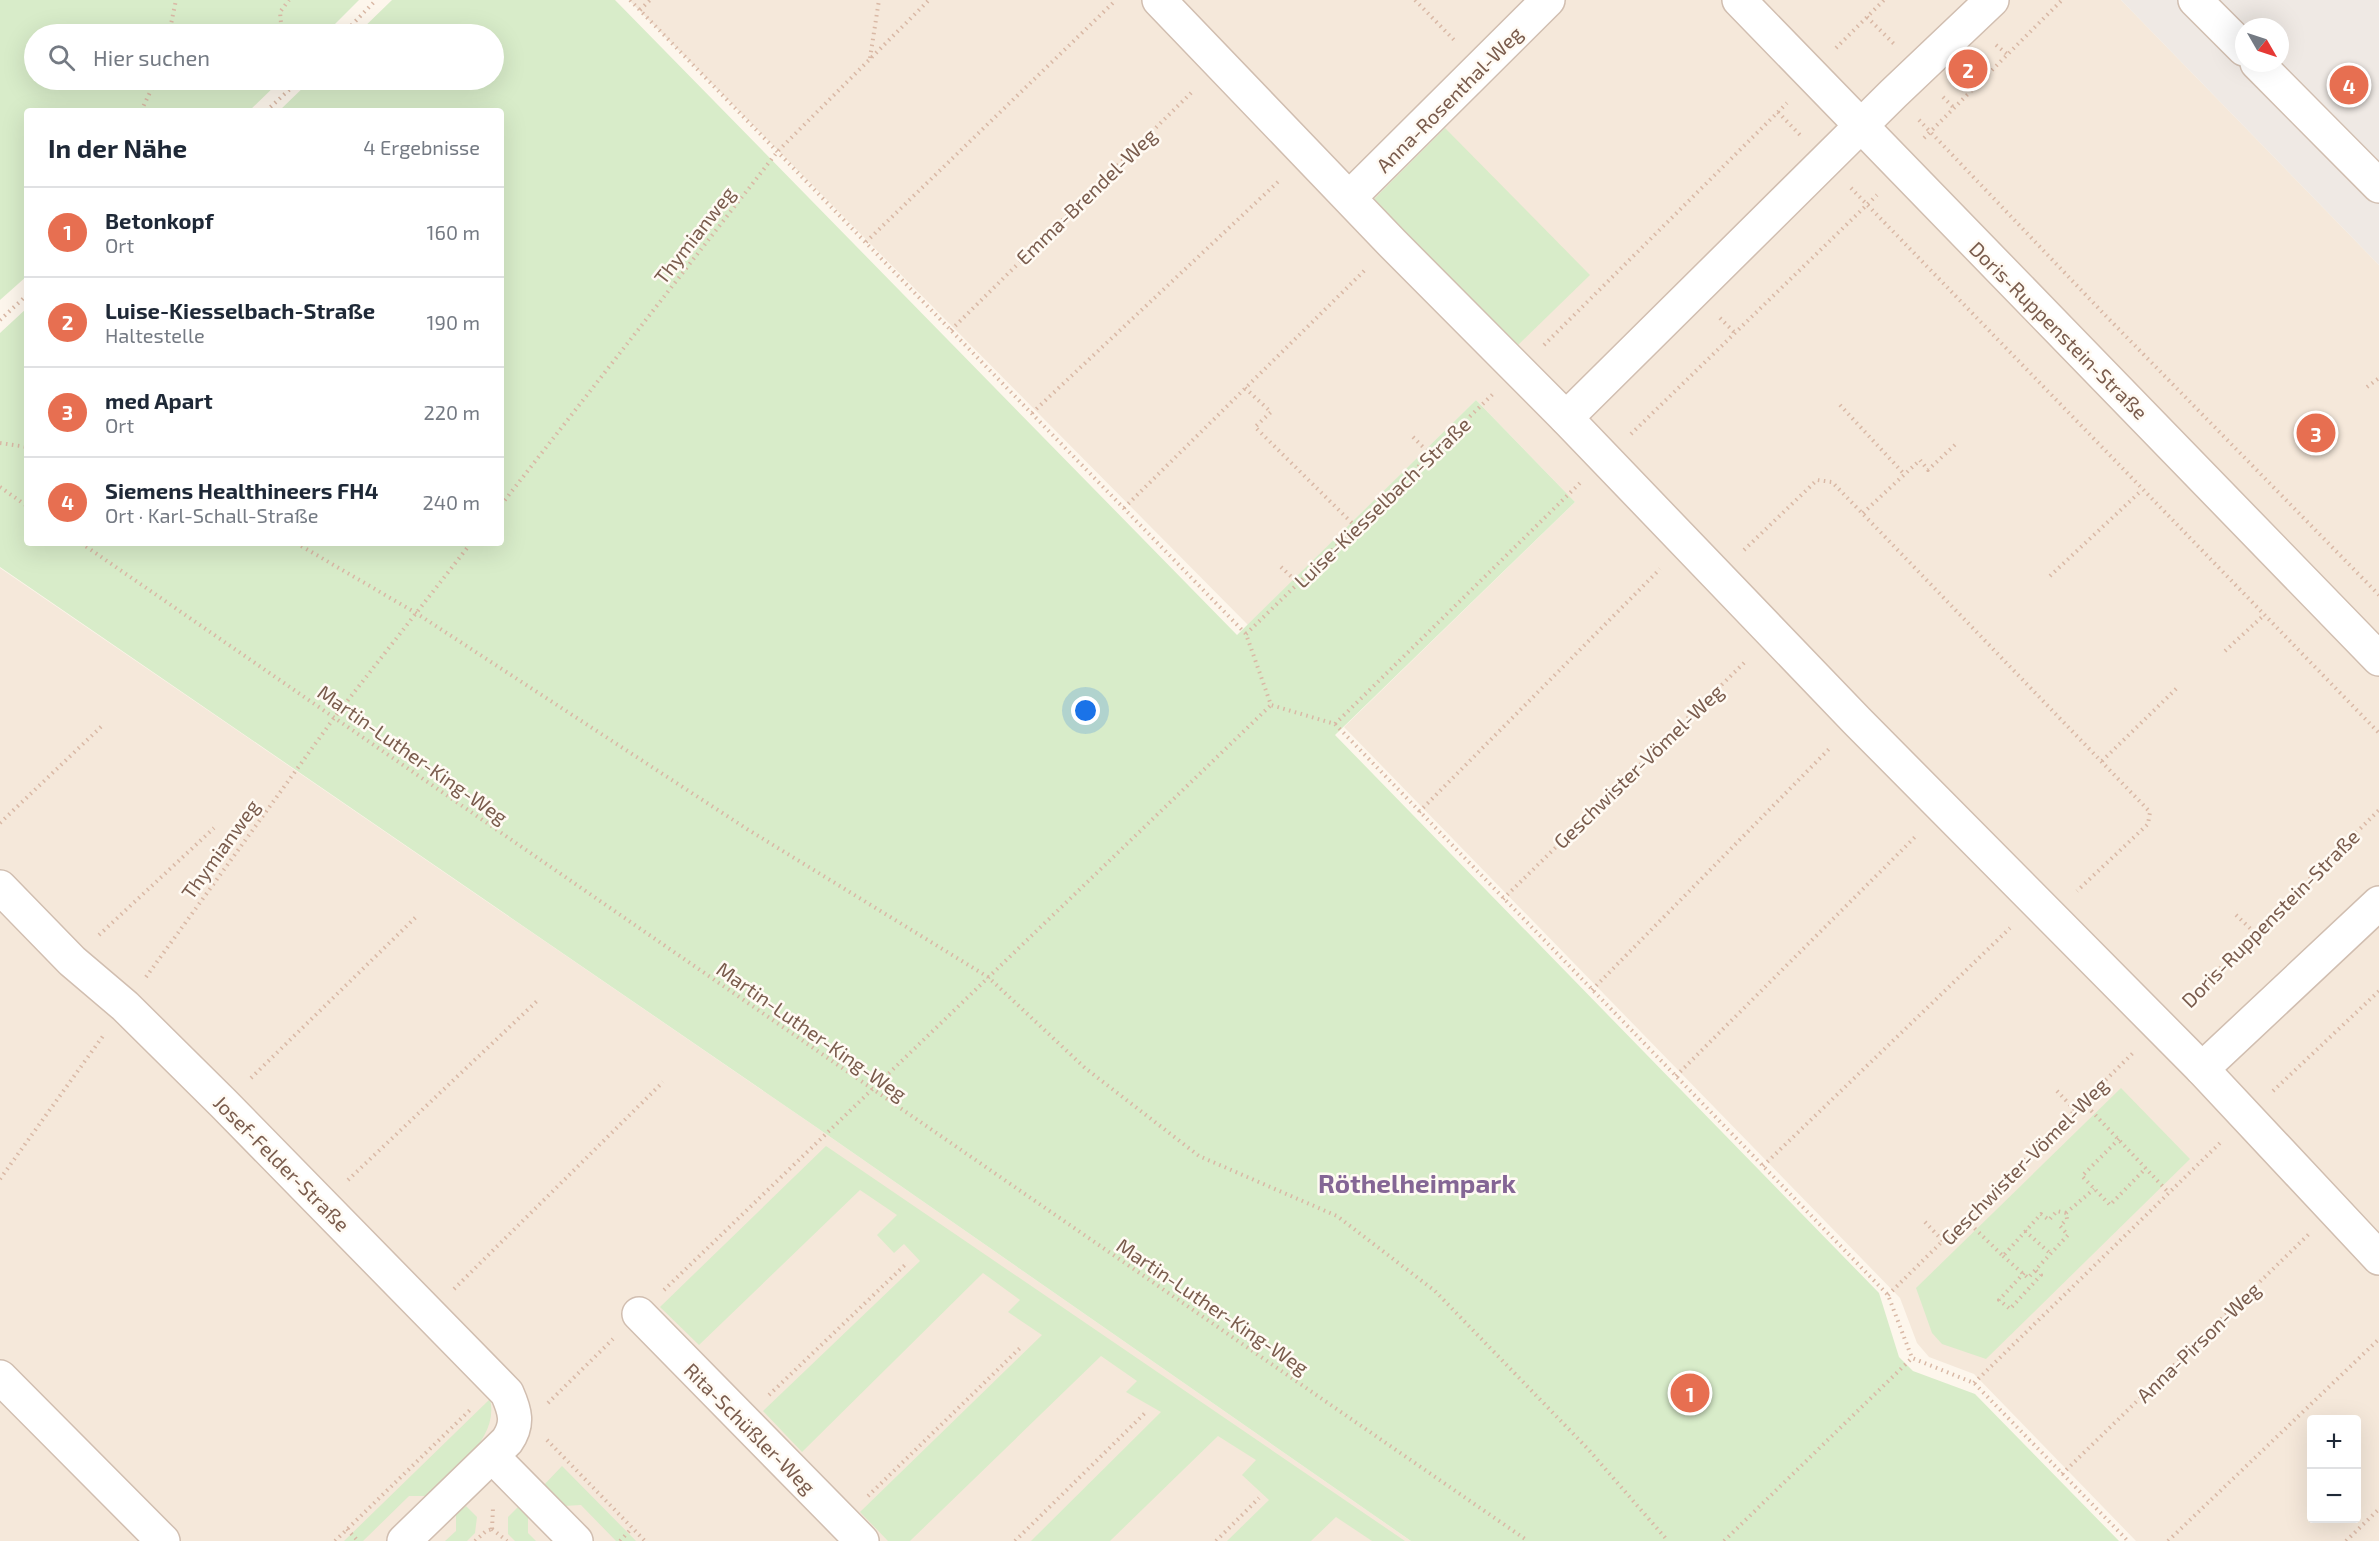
<!DOCTYPE html>
<html lang="de">
<meta charset="utf-8">
<style>
body{margin:0;font-family:"Exo 2",sans-serif;background:#f6f6f7;color:#1f2937}
.controls{position:absolute;right:18px;bottom:18px;display:grid;overflow:hidden;border-radius:6px;box-shadow:0 6px 24px #0002}
.controls button{width:54px;height:54px;display:grid;place-items:center;padding:0;border:0;border-bottom:2px solid #e0e1e3;background:#fff;color:#1f2937;font:30px sans-serif}
.compass{position:absolute;left:2235px;top:18px;width:54px;height:54px;border-radius:50%;background:#fff;box-shadow:0 6px 24px #0002;rotate:129deg}
.you{position:absolute;left:1086px;top:711px;width:21px;height:21px;margin:-15px;border:4px solid #fff;border-radius:50%;background:#1a73e8;box-shadow:0 0 0 9px #1a73e833}
.badge{display:grid;place-items:center;width:39px;height:39px;border-radius:50%;background:#e76f51;color:#fff;font-size:20px;font-weight:700}
.pin{position:absolute;translate:-50% -50%;border:3px solid #fff;box-shadow:0 2px 6px #0006}
.list{margin:0;padding:0;list-style:none}
h2{display:flex;justify-content:space-between;align-items:center;height:78px;margin:0;padding:0 24px;font-size:26px}
h2 small{font-size:20px;font-weight:400;color:#747a83}
.list li{display:grid;grid-template-columns:39px 1fr auto;gap:18px;align-items:center;box-sizing:border-box;height:90px;padding:0 24px;border-top:2px solid #e0e1e3}
.list b{display:block;font-size:22px;white-space:nowrap}
.list p{margin:0;font-size:20px;white-space:nowrap;color:#747a83}
.list em{font-size:20px;font-style:normal;color:#747a83}
.icon{flex:none;width:33px;height:33px;fill:none;stroke:currentColor;stroke-width:2;stroke-linecap:round;stroke-linejoin:round}
.map{position:relative;flex:none;width:2379px;height:1541px;overflow:hidden}
.search{position:absolute;background:#fff;box-shadow:0 6px 24px #0002;left:24px;top:24px;width:480px;height:66px;display:flex;align-items:center;gap:15px;box-sizing:border-box;padding:0 21px;border-radius:33px;color:#747a83;font-size:22px}
.panel{position:absolute;background:#fff;box-shadow:0 6px 24px #0002;left:24px;top:108px;width:480px;height:438px;border-radius:6px}
.map>svg:first-child{display:block}
.residential{fill:#f5e8da;fill-rule:evenodd}
.industrial{fill:#efe9e4;fill-rule:evenodd}
.green{fill:#d8ecc9}
.lines{fill:none;stroke-linecap:round;stroke-linejoin:round}
.street-casing{stroke:#d1beb0;stroke-width:36}
.path{stroke:#d9b8a5;stroke-width:4;stroke-dasharray:1.5 4.5;stroke-linecap:butt}
.street{stroke:#fff;stroke-width:33}
.labels{text-anchor:middle;dominant-baseline:central;stroke-width:5;stroke-linejoin:round;paint-order:stroke}
.street-label{font-size:20px;fill:#7a5c4d;stroke:#fffaf3}
.district-label{font-size:26px;font-weight:bold;fill:#846695;stroke:#fffaf3}
</style>
<div class="map">
<svg width="2379" height="1541" viewBox="0 0 2379 1541">
<rect width="100%" height="100%" fill="#fdf6ec"/>
<g class="residential">
<path d="M629 0H2121L2379 265V1541H2136L1974 1374 1929 1357 1917 1343 1900 1298 1344 727 1575 502 1476 400 1248 625ZM2312 1420H2356V1518H2312Z"/>
<path d="M0 568 816 1127 1411 1541H0Z"/>
</g>
<path class="industrial" d="M2121 0H2379V265ZM2244 27H2280V63H2244Z"/>
<g class="green">
<path d="M0 0H359L325 34H34V80H281L249 111H27V276L0 300Z"/>
<path d="M392 0H615L1237 635 1476 400 1575 502 1335 735 1879 1293 1899 1357 1913 1371 1975 1394 2119 1541H1411L816 1127 0 567V333L27 308V543H501V111H279L311 80H494V34H357Z"/>
<path d="M1445 128 1590 275 1516 347 1373 200Z"/>
<path d="M2121 1088 2190 1159 1986 1359 1942 1344 1932 1333 1916 1288Z"/>
<path d="M826 1146 1405 1541H1372L1336 1517 1311 1541H1227L1269 1500 1242 1475 1256 1460 1218 1436 1110 1541H1031L1161 1412 1126 1392 1137 1381 1101 1356 910 1541H888L860 1512 1042 1335 1008 1312 1020 1300 983 1273 802 1452 763 1411 920 1261 904 1244 894 1253 877 1235 897 1215 860 1190 699 1345 660 1307Z"/>
<path d="M490 1399C500 1440 451 1471 426 1496H409L363 1541H344Z"/>
<path d="M562 1466 636 1541H616L581 1505 564 1506 544 1485Z"/>
<path d="M466 1506 477 1517 475 1533 467 1541H445L456 1531V1514Z"/>
<path d="M519 1506 528 1516V1533L536 1541H515L508 1534V1517Z"/>
</g>
<g class="lines">
<defs>
<g id="street">
<path d="M1159 0 1392 243 1566 418 1857 721 2202 1069 2379 1258"/>
<path d="M1739 0C1952 220 2166 439 2379 659"/>
<path d="M2195 0 2244 49"/>
<path d="M2257 63 2379 186"/>
<path d="M1350 197 1548 0"/>
<path d="M1566 418 1893 94 1992 0"/>
<path d="M0 887 72 961 125 1006 224 1104 507 1393C515 1411 519 1424 507 1441L404 1541"/>
<path d="M2202 1069 2379 903"/>
<path d="M639 1314 862 1541"/>
<path d="M0 1377 163 1541"/>
<path d="M493 1457 576 1541"/>
</g>
</defs>
<use href="#street" class="street-casing"/>
<g class="path">
<path d="M630 0 1246 634 1271 705 1335 724 1888 1295 1912 1358 1974 1383 2128 1541"/>
<path d="M1415 0 1456 42"/>
<path d="M640 10 650 0"/>
<path d="M1867 17 1894 44"/>
<path d="M169 34 176 0"/>
<path d="M282 34 280 12 289 0"/>
<path d="M343 34 376 0"/>
<path d="M1996 45 2007 54"/>
<path d="M1836 48 1884 0"/>
<path d="M870 58 879 0"/>
<path d="M1943 97 1953 107"/>
<path d="M141 111 156 80"/>
<path d="M266 111 300 80"/>
<path d="M1778 112 1800 135"/>
<path d="M1919 120 2104 314 2379 595"/>
<path d="M1924 138 2062 0"/>
<path d="M1851 188 2379 733"/>
<path d="M866 242 1116 0"/>
<path d="M1720 318 1734 332"/>
<path d="M0 320 27 295"/>
<path d="M951 330 1194 90"/>
<path d="M1544 345 1787 103"/>
<path d="M2367 387 2379 378"/>
<path d="M1245 388 1271 412 1255 427 1356 527"/>
<path d="M1840 405 1905 475"/>
<path d="M1032 413 1281 179"/>
<path d="M1631 434 1877 195"/>
<path d="M1413 437 1430 454"/>
<path d="M0 443 27 447"/>
<path d="M0 487 27 506"/>
<path d="M501 505 778 151 929 0"/>
<path d="M1124 508 1367 268"/>
<path d="M1863 513 1920 460 1928 470 1958 442"/>
<path d="M81 543 1528 1541"/>
<path d="M296 543 416 613 747 829 988 977 1085 1068 1199 1156 1337 1216 1435 1291 1588 1449 1668 1541"/>
<path d="M1744 550 1817 480 1832 482 1863 514 2150 812 2148 824 2077 891"/>
<path d="M1281 567 1298 583"/>
<path d="M2050 576 2142 490"/>
<path d="M1246 634 1493 394"/>
<path d="M2225 651 2264 615"/>
<path d="M1335 724 1580 483"/>
<path d="M2102 761 2179 686"/>
<path d="M1419 812 1660 569"/>
<path d="M0 823 104 724"/>
<path d="M1503 899 1747 660"/>
<path d="M2236 915 2255 933"/>
<path d="M99 935 214 828"/>
<path d="M146 977 334 718 471 543"/>
<path d="M1592 990 1831 747"/>
<path d="M2186 1002 2379 810"/>
<path d="M1676 1076 1917 835"/>
<path d="M251 1078 418 915"/>
<path d="M2057 1091 2075 1110"/>
<path d="M2273 1091 2379 991"/>
<path d="M2083 1102 2169 1193"/>
<path d="M2119 1139 2082 1176 2110 1205 2146 1168"/>
<path d="M1763 1166 2010 928"/>
<path d="M0 1179 103 1036"/>
<path d="M348 1180 537 1001"/>
<path d="M2066 1213 2094 1189"/>
<path d="M1966 1220 2003 1256 2041 1214 2049 1220 2057 1211 2066 1213 2067 1219 2060 1226 2068 1235 2028 1278 2003 1256"/>
<path d="M1925 1222 1943 1241"/>
<path d="M2025 1231 2051 1254"/>
<path d="M2024 1273 1999 1300 2010 1309 2041 1275 2035 1270"/>
<path d="M454 1289 663 1082"/>
<path d="M664 1290 1271 705"/>
<path d="M1888 1295 2135 1051"/>
<path d="M1974 1383 2220 1143"/>
<path d="M769 1395 907 1263"/>
<path d="M548 1403 613 1339"/>
<path d="M547 1440 645 1541"/>
<path d="M2062 1474 2309 1234"/>
<path d="M868 1496 1020 1348"/>
<path d="M347 1529 358 1541"/>
<path d="M492 1529 493 1508"/>
<path d="M492 1529 507 1541"/>
<path d="M335 1541 472 1408"/>
<path d="M475 1541 486 1531 492 1529"/>
<path d="M620 1541 632 1528"/>
<path d="M1015 1541 1146 1412"/>
<path d="M1216 1541 1259 1498"/>
<path d="M1724 1541 1912 1358"/>
<path d="M2168 1541 2379 1339"/>
<path d="M2346 1541 2379 1509"/>
</g>
<use href="#street" class="street"/>
</g>
<g class="labels">
<g class="street-label">
<text transform="translate(1449 99) rotate(-45)">Anna-Rosenthal-Weg</text>
<text transform="translate(1086 196) rotate(-44)">Emma-Brendel-Weg</text>
<text transform="translate(694 235) rotate(-52)">Thymianweg</text>
<text transform="translate(2059 330) rotate(45)">Doris-Ruppenstein-Straße</text>
<text transform="translate(1382 502) rotate(-44)">Luise-Kiesselbach-Straße</text>
<text transform="translate(413 754) rotate(35)">Martin-Luther-King-Weg</text>
<text transform="translate(1638 766) rotate(-44)">Geschwister-Vömel-Weg</text>
<text transform="translate(220 849) rotate(-54)">Thymianweg</text>
<text transform="translate(2270 918) rotate(-45)">Doris-Ruppenstein-Straße</text>
<text transform="translate(812 1031) rotate(35)">Martin-Luther-King-Weg</text>
<text transform="translate(2024 1161) rotate(-45)">Geschwister-Vömel-Weg</text>
<text transform="translate(282 1163) rotate(45)">Josef-Felder-Straße</text>
<text transform="translate(1213 1306) rotate(34)">Martin-Luther-King-Weg</text>
<text transform="translate(2198 1342) rotate(-44)">Anna-Pirson-Weg</text>
<text transform="translate(750 1428) rotate(45)">Rita-Schüßler-Weg</text>
</g>
<g class="district-label">
<text x="1417" y="1182">Röthelheimpark</text>
</g>
</g>
</svg>
<div class="controls">
<button>+</button>
<button>−</button>
</div>
<svg class="compass" viewBox="-18 -18 36 36"><path d="M0-13l5 13h-10z" fill="#e53935"/><path d="M0 13l5-13h-10z" fill="#747a83"/></svg>
<div class="you"></div>
<div class="pin badge" style="left:1690px;top:1393px">1</div>
<div class="pin badge" style="left:1968px;top:69px">2</div>
<div class="pin badge" style="left:2316px;top:433px">3</div>
<div class="pin badge" style="left:2349px;top:85px">4</div>
<div class="search"><svg class="icon" aria-label="search" viewBox="0 0 24 24"><circle cx="10" cy="10" r="6"/><path d="M15 15l6 6"/></svg>Hier suchen</div>
<section class="panel">
<h2>In der Nähe<small>4 Ergebnisse</small></h2>
<ul class="list">
<li><span class="badge">1</span><div><b>Betonkopf</b><p>Ort</p></div><em>160 m</em></li>
<li><span class="badge">2</span><div><b>Luise-Kiesselbach-Straße</b><p>Haltestelle</p></div><em>190 m</em></li>
<li><span class="badge">3</span><div><b>med Apart</b><p>Ort</p></div><em>220 m</em></li>
<li><span class="badge">4</span><div><b>Siemens Healthineers FH4</b><p>Ort · Karl-Schall-Straße</p></div><em>240 m</em></li>
</ul>
</section>
</div>
